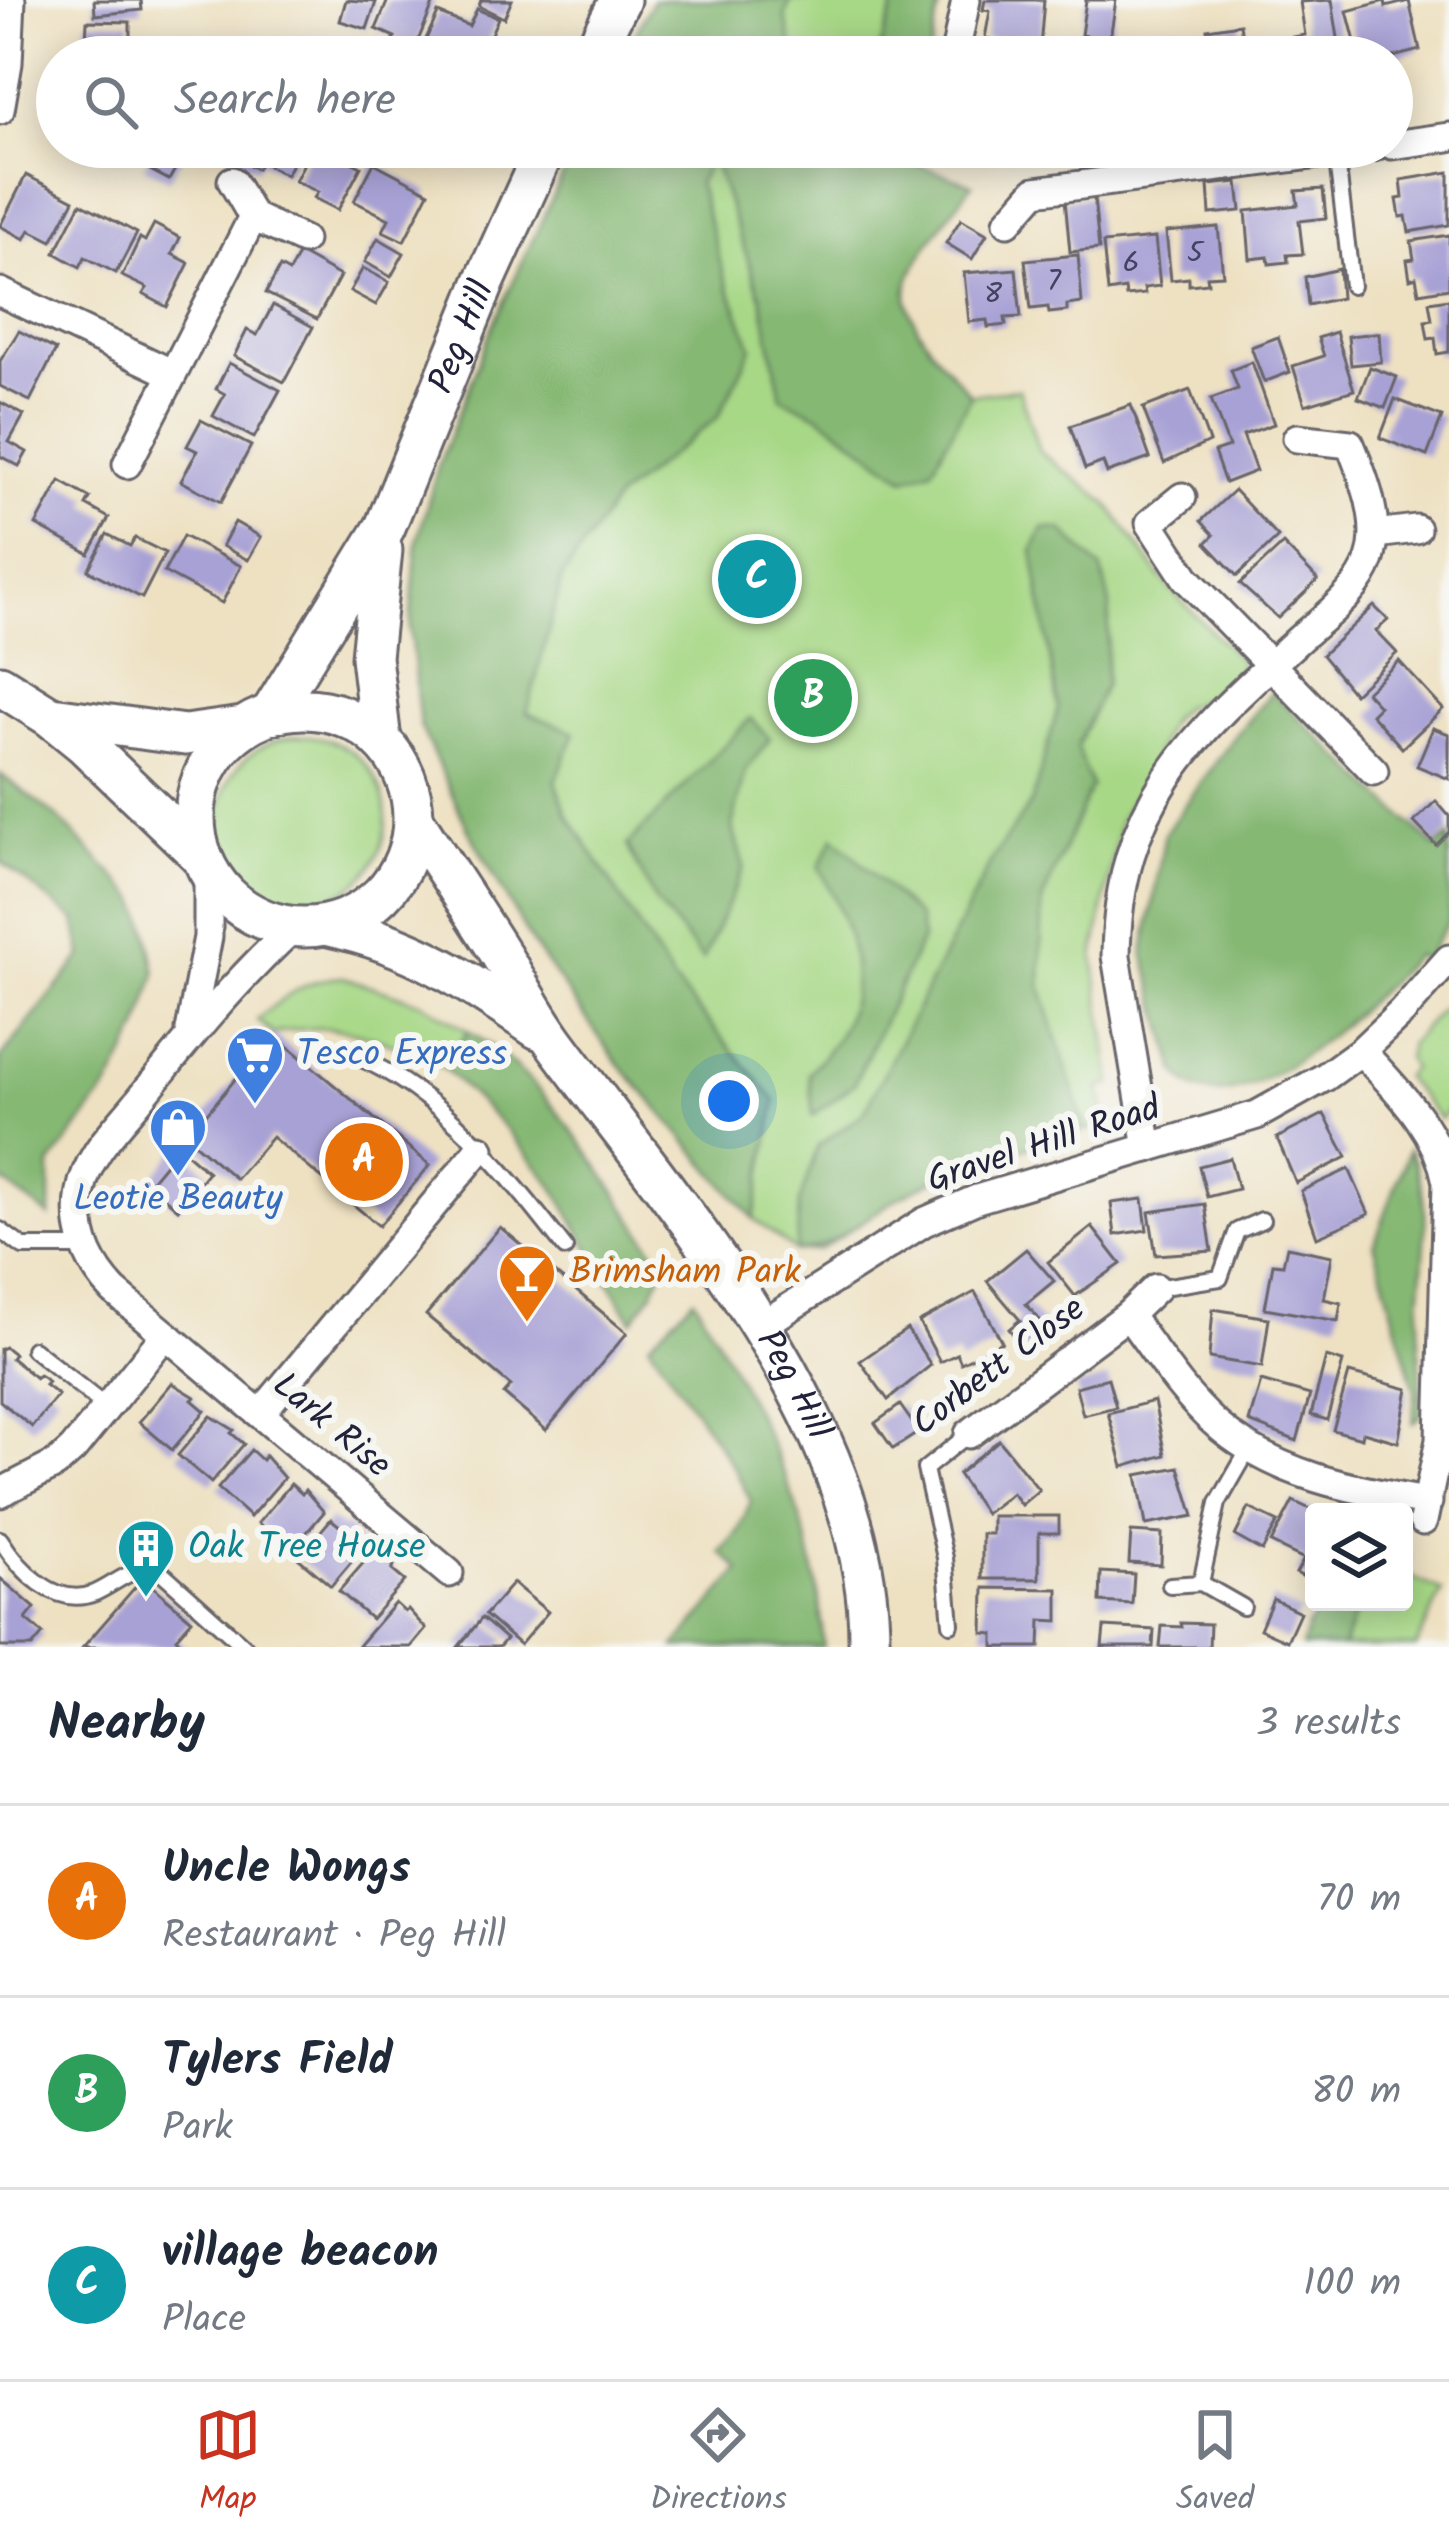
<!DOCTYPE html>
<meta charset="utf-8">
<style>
body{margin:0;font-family:Kalam,sans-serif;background:#f6f6f7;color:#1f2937}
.controls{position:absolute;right:36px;bottom:36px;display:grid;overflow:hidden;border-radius:12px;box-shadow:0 6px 30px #0003}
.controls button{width:108px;height:108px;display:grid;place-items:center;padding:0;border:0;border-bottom:3px solid #e0e1e3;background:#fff;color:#1f2937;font:60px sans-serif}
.you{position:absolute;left:729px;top:1101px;width:42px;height:42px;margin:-30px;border:9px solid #fff;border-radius:50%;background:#1a73e8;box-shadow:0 0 0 18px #1a73e833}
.badge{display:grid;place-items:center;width:78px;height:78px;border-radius:50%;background:#c8321e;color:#fff;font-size:39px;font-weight:700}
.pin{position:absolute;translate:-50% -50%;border:6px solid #fff;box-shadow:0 3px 12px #0006}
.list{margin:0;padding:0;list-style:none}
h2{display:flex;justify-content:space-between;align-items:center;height:156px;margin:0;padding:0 48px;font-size:51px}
h2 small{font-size:39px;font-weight:400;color:#747a83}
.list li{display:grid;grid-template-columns:78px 1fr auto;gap:36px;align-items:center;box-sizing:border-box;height:192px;padding:0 48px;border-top:3px solid #e0e1e3}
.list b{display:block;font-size:45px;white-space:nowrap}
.list p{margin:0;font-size:39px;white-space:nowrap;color:#747a83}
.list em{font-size:39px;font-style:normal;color:#747a83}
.icon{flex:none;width:66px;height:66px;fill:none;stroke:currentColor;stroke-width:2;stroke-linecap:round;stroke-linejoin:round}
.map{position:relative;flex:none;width:1449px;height:1647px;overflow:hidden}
.search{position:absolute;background:#fff;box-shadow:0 6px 30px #0003;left:36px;right:36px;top:36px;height:132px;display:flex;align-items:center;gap:30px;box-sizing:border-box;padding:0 42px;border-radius:66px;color:#747a83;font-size:45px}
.sheet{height:732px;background:#fff}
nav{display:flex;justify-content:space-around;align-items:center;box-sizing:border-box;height:168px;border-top:3px solid #e0e1e3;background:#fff;font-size:33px;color:#747a83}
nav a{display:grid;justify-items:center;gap:6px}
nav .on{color:#c8321e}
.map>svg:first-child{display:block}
.green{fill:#a7d886;stroke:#647d60;stroke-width:3}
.forest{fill:#85b873;stroke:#546d57;stroke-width:3}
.building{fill:#a8a1d5}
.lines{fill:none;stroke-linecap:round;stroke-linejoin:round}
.lane-casing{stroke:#69656a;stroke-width:20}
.street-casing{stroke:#69656a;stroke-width:33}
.secondary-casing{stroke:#69656a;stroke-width:45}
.lane{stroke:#fff;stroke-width:14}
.street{stroke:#fff;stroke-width:27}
.secondary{stroke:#fff;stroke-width:39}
.labels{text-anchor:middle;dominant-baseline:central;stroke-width:12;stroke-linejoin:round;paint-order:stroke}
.number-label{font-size:30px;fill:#444262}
.street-label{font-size:36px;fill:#22223b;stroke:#f6f6f2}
.shop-label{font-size:36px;fill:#366cbe;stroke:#f6f6f2;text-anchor:start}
.food-label{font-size:36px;fill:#c56008;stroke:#f6f6f2;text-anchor:start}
.culture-label{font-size:36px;fill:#0d838f;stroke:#f6f6f2;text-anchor:start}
</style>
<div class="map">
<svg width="1449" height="1647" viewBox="0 0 1449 1647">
<rect width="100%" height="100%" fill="#f6f6f2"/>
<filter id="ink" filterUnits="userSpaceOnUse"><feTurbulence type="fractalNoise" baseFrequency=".00833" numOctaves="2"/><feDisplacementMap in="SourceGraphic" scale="24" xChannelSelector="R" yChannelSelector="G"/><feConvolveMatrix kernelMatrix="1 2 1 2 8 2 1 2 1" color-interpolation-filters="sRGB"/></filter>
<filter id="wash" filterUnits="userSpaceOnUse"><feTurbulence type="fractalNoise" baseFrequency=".004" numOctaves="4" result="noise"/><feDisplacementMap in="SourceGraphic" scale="48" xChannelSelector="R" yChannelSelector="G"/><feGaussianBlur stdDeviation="2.7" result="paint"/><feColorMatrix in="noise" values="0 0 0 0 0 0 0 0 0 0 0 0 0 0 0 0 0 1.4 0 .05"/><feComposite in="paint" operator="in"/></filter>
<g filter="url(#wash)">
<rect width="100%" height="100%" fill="#eee1c2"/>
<g class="green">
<path d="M653 0H941L929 57H623Z"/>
<path d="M576 147H916L920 166 972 184C955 208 910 261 907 290 904 325 950 371 971 395L1019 389 1039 451 1107 503 1168 587 1241 661 1239 671 1213 695 1183 707 1168 723 1149 771 1120 820 1094 957 1112 1084 1100 1088 1105 1119 1101 1126 974 1161 899 1197 820 1250 796 1252 754 1219 616 1060 532 943 468 829 420 725 410 629 417 542 438 467 493 325Z"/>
<circle cx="303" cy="819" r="83"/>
<path d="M343 977 423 1003 468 1031 444 1068C382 1039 343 1017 273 1034L257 1020C284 996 306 979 343 977Z"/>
<path d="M1449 1001V1109L1440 1119 1404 1077 1412 1068 1407 1059 1410 1043Z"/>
<path d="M1404 1574 1442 1591 1416 1647H1343L1359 1602H1404Z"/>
</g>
<g class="forest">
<path d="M653 0H790L785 16 795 57H623Z"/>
<path d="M896 0H941L929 57H877Z"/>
<path d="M576 147H916L920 166 972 184C955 209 910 261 907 290 904 325 950 371 971 395L932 469 905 478 820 416 781 397 762 300 712 157 698 183 724 275 752 347 719 416 616 499 562 578 527 713 575 732 556 781 566 812 674 982 776 1101 754 1219 616 1060 532 943 468 829 420 725 410 629 417 542 438 467 493 325Z"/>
<path d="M1043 528 1062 530 1102 570 1110 605 1105 684 1077 747 1091 786 1042 901 1041 987 1086 1131C1022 1148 960 1164 901 1196 866 1215 837 1247 796 1252L799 1203 818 1146 864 1113 993 858 1032 801 1058 708 1033 551Z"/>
<path d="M1272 692 1436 848 1449 837V921L1425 959 1416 955C1377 995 1228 1149 1176 1071L1144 953 1165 833 1235 736Z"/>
<path d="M751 718 770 739 746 770 732 826 744 867 703 960 655 901 627 845Z"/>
<path d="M0 774 57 817 136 898 148 930 156 974 139 1029 111 1084 50 1165V1217L0 1179V1059L82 956 75 920 0 861Z"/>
<path d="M834 837 918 917 922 939 854 1084 813 1116 809 1073C818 1061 830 1049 838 1036 871 980 847 919 819 867Z"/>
<path d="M468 1031C550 1078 612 1189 664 1266L652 1294 632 1321 552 1184 506 1129 444 1068Z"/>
<path d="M1409 1150C1439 1215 1419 1265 1419 1332 1419 1360 1422 1388 1421 1416L1413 1423 1415 1391 1374 1244Z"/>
<path d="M694 1298C755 1409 820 1517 823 1647H675L740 1570 720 1552 738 1531 751 1501 734 1468 649 1343Z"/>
<path d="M1324 1602H1359L1343 1647H1301L1307 1628Z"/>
</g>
<g id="blocks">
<g class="building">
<path d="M94 0H141L142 10 95 15Z"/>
<path d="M346 0 376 2 367 29 340 21Z"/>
<path d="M388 0H435L411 57 388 53 395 37 376 29Z"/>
<path d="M481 0H512L504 18 479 6Z"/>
<path d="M985 0H1044L1040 48 985 38 990 11 983 10Z"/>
<path d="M1086 0H1116L1110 39 1081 35Z"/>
<path d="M1332 0 1341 57H1278L1275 40 1305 35 1300 2Z"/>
<path d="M1385 1 1386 7 1409 1 1420 50 1393 57H1359L1347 11Z"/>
<path d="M477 9 498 18 481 57H437L421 50 438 13 469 26Z"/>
<path d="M87 21 130 22V52H140V57H78V41L86 42Z"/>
<path d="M1240 24 1243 44 1266 40 1269 57H1212L1207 29Z"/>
<path d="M1198 39 1201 57H1155L1154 47Z"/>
<path d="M155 147H168L183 155 169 180 144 167Z"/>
<path d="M236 147H301L286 175 261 162 257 169 231 156Z"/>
<path d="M312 147H348L343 158 361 167 338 210 314 198 318 192 295 181Z"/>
<path d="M374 163 429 192 404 241 383 231 389 219 354 201Z"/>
<path d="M1449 172V225L1409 232 1406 216 1400 217 1397 199 1403 198 1401 180Z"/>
<path d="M26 175 74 200 52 241 30 230 25 239 0 226Z"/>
<path d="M1238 182 1241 211 1210 214 1208 185Z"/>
<path d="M1323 189 1326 218 1299 221 1303 254 1287 255 1288 262 1269 264 1268 257 1250 259 1246 211 1298 205 1296 191Z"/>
<path d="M1094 197 1099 249 1070 252 1065 199Z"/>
<path d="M81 203 137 233 116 273 85 257 80 267 55 253Z"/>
<path d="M961 219 987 234 972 259 946 243Z"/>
<path d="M154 224 180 238 172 254 189 263 167 307 143 294 147 288 122 276 140 238 145 241Z"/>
<path d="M1218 227 1223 275 1207 276 1208 283 1189 285V278L1171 280 1166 232Z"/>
<path d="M1449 235V288L1419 293 1416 277 1410 279 1407 260 1414 259 1411 241Z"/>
<path d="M378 238 404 253 391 277 365 262Z"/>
<path d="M1155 238 1160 286 1144 288 1145 294 1126 296 1125 289 1108 292 1103 243Z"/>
<path d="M299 253 340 276 317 319 266 293 280 267 289 272Z"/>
<path d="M1078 255 1082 303 1067 305V311L1049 313 1048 307 1031 309 1025 260Z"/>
<path d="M363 268 389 282 376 305 350 291Z"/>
<path d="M1016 269 1021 317 1005 318 1006 325 988 327 987 320 969 322 964 273Z"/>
<path d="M1339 269 1341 298 1308 305 1305 277Z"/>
<path d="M1449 299V352L1437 354 1435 338 1428 339 1425 321 1432 320 1429 302Z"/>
<path d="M273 305 313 327 284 382 234 356 247 330 257 335Z"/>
<path d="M19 331 56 350 30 401 0 386V361Z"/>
<path d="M1336 332 1354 390 1305 405 1293 366 1324 356 1318 338Z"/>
<path d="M1379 333 1381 362 1351 365 1348 336Z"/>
<path d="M1278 337 1290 372 1264 382 1251 347Z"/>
<path d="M1252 362 1274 424 1243 435 1256 471 1225 483 1214 452 1229 447 1211 399 1238 389 1231 370Z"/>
<path d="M229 363 280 390 254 438 213 416 225 394 216 389Z"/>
<path d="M1370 367 1397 377 1385 408 1358 398Z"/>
<path d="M1190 390 1209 442 1164 463 1143 408Z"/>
<path d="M1395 399 1442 417 1427 456 1380 438Z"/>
<path d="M0 402 24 415 9 442 27 452 19 466 0 456Z"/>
<path d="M1131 405 1150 458 1107 473 1103 462 1085 469 1070 426Z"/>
<path d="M201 420 251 446 221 502 181 481 197 451 187 446Z"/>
<path d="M60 481 90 498 86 505 109 518 89 554 36 525Z"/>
<path d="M1234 490 1278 537 1237 576 1206 543 1214 535 1201 521Z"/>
<path d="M235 522 261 537 248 560 222 546Z"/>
<path d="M107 534 130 546 135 538 165 553 142 598 88 570Z"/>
<path d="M183 536 241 566 222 603 164 572Z"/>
<path d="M1283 544 1318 580 1278 618 1240 584Z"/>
<path d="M1374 606 1388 620 1376 631 1397 653 1354 694 1322 655Z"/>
<path d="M1399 661 1443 709 1402 748 1371 714 1379 706 1366 692Z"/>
<path d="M1433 728 1449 734V779L1417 766Z"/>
<path d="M1436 801 1449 816V832L1436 845 1414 822Z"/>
<path d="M273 1034 430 1165 379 1226 272 1137 236 1179 187 1137Z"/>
<path d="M1324 1114 1347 1157 1296 1183 1277 1138Z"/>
<path d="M179 1147 208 1172 178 1209 148 1184Z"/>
<path d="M1230 1158 1238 1189 1207 1197 1199 1166Z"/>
<path d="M1349 1169 1369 1214 1317 1237 1301 1191Z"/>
<path d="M1143 1199 1147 1230 1115 1235 1111 1203Z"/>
<path d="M1205 1204 1212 1251 1156 1255 1149 1212Z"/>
<path d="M500 1227 627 1333 546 1430 504 1394 511 1386 426 1315Z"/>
<path d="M1092 1227 1121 1264 1075 1296 1048 1262Z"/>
<path d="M1287 1247 1332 1256 1324 1299 1341 1303 1338 1321 1265 1308 1273 1264 1283 1265Z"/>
<path d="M1026 1249 1054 1281 1026 1304 1052 1334 1028 1353 1009 1329 1020 1320 987 1281Z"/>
<path d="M975 1292 1002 1342 961 1363 957 1354 940 1362 919 1322Z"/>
<path d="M1213 1309 1269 1318 1262 1367 1209 1358Z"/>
<path d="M907 1329 931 1365 888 1400 860 1361Z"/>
<path d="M5 1347 14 1354 11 1358 36 1378 39 1375 44 1378 48 1382 45 1385 58 1395 32 1427 0 1401V1349Z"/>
<path d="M1326 1357 1343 1362 1327 1420 1311 1415Z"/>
<path d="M1349 1373 1408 1389 1398 1442 1363 1432 1362 1438 1333 1430Z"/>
<path d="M1108 1378 1116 1407 1083 1415 1076 1387Z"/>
<path d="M1261 1381 1310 1395 1297 1441 1249 1422Z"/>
<path d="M172 1383 195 1397 192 1400 205 1411 172 1450 139 1422Z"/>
<path d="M1154 1401 1165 1455 1123 1467 1108 1413Z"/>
<path d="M900 1405 919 1432 893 1449 875 1423Z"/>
<path d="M211 1416 234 1430 231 1433 244 1444 211 1483 178 1455Z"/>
<path d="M999 1440 1039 1490 1021 1505 1012 1493 985 1514 958 1474Z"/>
<path d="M251 1450 262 1460 265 1456 284 1478 250 1517 218 1488Z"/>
<path d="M1179 1467 1194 1516 1146 1525 1137 1475Z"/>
<path d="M291 1484 302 1494 305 1490 324 1512 291 1551 258 1523Z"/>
<path d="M1293 1501 1314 1511V1582L1296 1573 1304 1559 1271 1543Z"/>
<path d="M1249 1508 1278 1522 1262 1551 1235 1536Z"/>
<path d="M992 1516H1059V1533H1039V1579H982V1534H992Z"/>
<path d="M331 1519 342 1528 346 1525 364 1547 331 1586 298 1558Z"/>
<path d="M1131 1532 1162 1534 1161 1565 1129 1563Z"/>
<path d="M372 1553 394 1566 392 1570 405 1581 371 1619 339 1591Z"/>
<path d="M1101 1572 1134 1574 1132 1604 1100 1602Z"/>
<path d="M0 1578 35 1608 26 1619 43 1634 32 1647H0Z"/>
<path d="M143 1578 192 1620 176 1638 186 1647H83Z"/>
<path d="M513 1583 548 1612 520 1645 485 1615Z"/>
<path d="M984 1588 1058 1589V1621L1041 1620 1040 1647H994V1634L983 1633Z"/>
<path d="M1273 1599 1300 1612 1287 1641 1260 1629Z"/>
<path d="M395 1603 405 1612 408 1609 426 1629 411 1647H357Z"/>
<path d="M482 1618 506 1639 499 1647H458Z"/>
<path d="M1181 1623 1210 1624 1209 1647H1160L1162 1626 1182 1627Z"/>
<path d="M1104 1627 1154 1630 1153 1647H1102Z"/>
</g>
</g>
</g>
<g filter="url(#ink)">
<use href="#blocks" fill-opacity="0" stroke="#69656a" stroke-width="3"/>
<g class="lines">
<defs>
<g id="lane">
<path d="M1336 152 1352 286"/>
<path d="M355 1056C442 1092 508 1175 565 1248"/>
<path d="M0 1230 23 1247H84"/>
<path d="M1156 1288 1220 1278 1237 1231 1262 1220"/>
<path d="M33 1349 106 1407"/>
<path d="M0 1539C19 1569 55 1609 95 1593 116 1584 133 1565 158 1569L245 1647"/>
<path d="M1201 1583 1218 1503 1249 1449"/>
<path d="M1170 1585 1201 1583 1243 1607"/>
<path d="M951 1624 945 1558 925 1469 969 1434"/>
</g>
<g id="street">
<path d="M956 49 966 0"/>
<path d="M0 110 8 63 11 0"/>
<path d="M1392 145 1449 137"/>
<path d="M232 181 253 217 303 240"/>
<path d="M1008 222 1035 191 1374 147"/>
<path d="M0 292 171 373"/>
<path d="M127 464 253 217"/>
<path d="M1182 497 1150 523 1186 578 1374 771"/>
<path d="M1376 534 1416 529"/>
<path d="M293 928C235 981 189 1038 140 1099 118 1127 87 1155 81 1191 74 1230 88 1264 114 1291L449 1573"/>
<path d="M190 1030 208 937V873"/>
<path d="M1361 1051C1397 1090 1437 1128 1447 1182L1440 1440 1423 1521"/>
<path d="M1148 1148 1116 956C1118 803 1191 737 1297 641 1323 617 1359 593 1370 559 1382 522 1364 478 1350 444L1297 438"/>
<path d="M1128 1315C1155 1351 1181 1393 1215 1423 1273 1475 1353 1490 1428 1502"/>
<path d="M759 1327 924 1222 977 1199 1257 1115 1325 1077 1361 1051 1402 1012 1449 959"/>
<path d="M261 1413 480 1149"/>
<path d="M969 1434 1128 1315 1156 1288"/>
<path d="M0 1493 56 1464 73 1449 165 1335"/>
</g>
<g id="secondary">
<path d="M591 57 620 0"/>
<path d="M0 685 51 717 83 743 202 857"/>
<circle cx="304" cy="818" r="109"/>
<path id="s1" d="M271 713 385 527 485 281 546 147"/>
<path d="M52 717 185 735 243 727"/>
<path d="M381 741 371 657 382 550"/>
<path id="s2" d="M414 820C441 863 470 906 498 950 517 981 534 1014 555 1043 679 1211 873 1427 869 1647"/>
<path d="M329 926C413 944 468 981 538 1029"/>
</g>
</defs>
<use href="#lane" class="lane-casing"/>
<use href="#street" class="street-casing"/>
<use href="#secondary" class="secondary-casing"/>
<use href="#lane" class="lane"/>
<use href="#street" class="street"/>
<use href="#secondary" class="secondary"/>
</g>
</g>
<defs>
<symbol id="supermarket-pin" viewBox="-11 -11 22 30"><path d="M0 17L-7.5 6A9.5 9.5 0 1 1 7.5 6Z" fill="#3f7fe0" stroke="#f6f6f2"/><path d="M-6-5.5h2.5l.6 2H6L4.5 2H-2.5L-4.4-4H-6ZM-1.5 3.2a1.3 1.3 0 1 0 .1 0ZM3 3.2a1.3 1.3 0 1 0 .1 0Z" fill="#fff"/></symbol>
<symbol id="shop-pin" viewBox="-11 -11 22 30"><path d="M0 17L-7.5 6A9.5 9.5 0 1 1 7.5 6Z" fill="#3f7fe0" stroke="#f6f6f2"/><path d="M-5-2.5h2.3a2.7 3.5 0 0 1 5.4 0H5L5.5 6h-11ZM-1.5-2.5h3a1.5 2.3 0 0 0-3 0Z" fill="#fff"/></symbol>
<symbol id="bar-pin" viewBox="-11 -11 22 30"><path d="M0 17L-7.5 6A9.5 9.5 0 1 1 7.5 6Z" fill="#e8710a" stroke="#f6f6f2"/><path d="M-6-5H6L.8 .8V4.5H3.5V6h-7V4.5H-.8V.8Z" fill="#fff"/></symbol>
<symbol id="building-pin" viewBox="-11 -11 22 30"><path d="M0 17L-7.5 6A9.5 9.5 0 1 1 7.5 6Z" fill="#0f9aa8" stroke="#f6f6f2"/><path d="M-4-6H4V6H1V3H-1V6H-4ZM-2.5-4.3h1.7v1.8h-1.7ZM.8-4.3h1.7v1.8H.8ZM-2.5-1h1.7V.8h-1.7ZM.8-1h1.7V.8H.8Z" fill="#fff"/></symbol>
</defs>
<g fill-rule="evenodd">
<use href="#supermarket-pin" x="222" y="1022" width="66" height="90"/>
<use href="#shop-pin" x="145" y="1094" width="66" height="90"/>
<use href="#bar-pin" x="494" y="1240" width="66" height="90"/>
<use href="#building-pin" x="113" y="1515" width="66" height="90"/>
</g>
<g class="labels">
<g class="number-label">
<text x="1195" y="254">5</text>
<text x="1131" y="264">6</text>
<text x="1054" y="282">7</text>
<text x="993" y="295">8</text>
</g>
<g class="street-label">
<text stroke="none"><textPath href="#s1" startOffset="423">Peg Hill</textPath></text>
<text transform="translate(1044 1145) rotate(-18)">Gravel Hill Road</text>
<text transform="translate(999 1367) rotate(-37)">Corbett Close</text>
<text stroke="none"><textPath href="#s2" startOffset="681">Peg Hill</textPath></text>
<text transform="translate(331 1426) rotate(40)">Lark Rise</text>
</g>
<g class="shop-label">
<text x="297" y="1055">Tesco Express</text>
<text x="178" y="1200" text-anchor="middle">Leotie Beauty</text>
</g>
<g class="food-label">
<text x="569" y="1273">Brimsham Park</text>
</g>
<g class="culture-label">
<text x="188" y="1548">Oak Tree House</text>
</g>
</g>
</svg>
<div class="controls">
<button><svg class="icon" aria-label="layers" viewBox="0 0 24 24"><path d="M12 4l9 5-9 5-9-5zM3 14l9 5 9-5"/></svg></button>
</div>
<div class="you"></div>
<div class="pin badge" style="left:364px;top:1162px;background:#e8710a">A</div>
<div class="pin badge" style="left:813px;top:698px;background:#2e9e5b">B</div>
<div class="pin badge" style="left:757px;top:579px;background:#0f9aa8">C</div>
<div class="search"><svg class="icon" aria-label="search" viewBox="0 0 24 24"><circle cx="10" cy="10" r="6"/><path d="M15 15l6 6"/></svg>Search here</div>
</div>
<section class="sheet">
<h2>Nearby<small>3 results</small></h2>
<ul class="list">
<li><span class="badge" style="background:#e8710a">A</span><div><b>Uncle Wongs</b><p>Restaurant · Peg Hill</p></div><em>70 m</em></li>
<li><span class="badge" style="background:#2e9e5b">B</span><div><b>Tylers Field</b><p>Park</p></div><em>80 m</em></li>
<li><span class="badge" style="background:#0f9aa8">C</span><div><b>village beacon</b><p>Place</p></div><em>100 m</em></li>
</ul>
</section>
<nav>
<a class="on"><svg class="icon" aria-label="map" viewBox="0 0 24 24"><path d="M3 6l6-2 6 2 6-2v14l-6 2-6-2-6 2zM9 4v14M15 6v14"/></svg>Map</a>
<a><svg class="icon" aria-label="directions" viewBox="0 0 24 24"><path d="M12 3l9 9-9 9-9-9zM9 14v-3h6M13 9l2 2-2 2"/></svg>Directions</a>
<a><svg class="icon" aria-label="saved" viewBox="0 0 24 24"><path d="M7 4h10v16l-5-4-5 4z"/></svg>Saved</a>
</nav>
